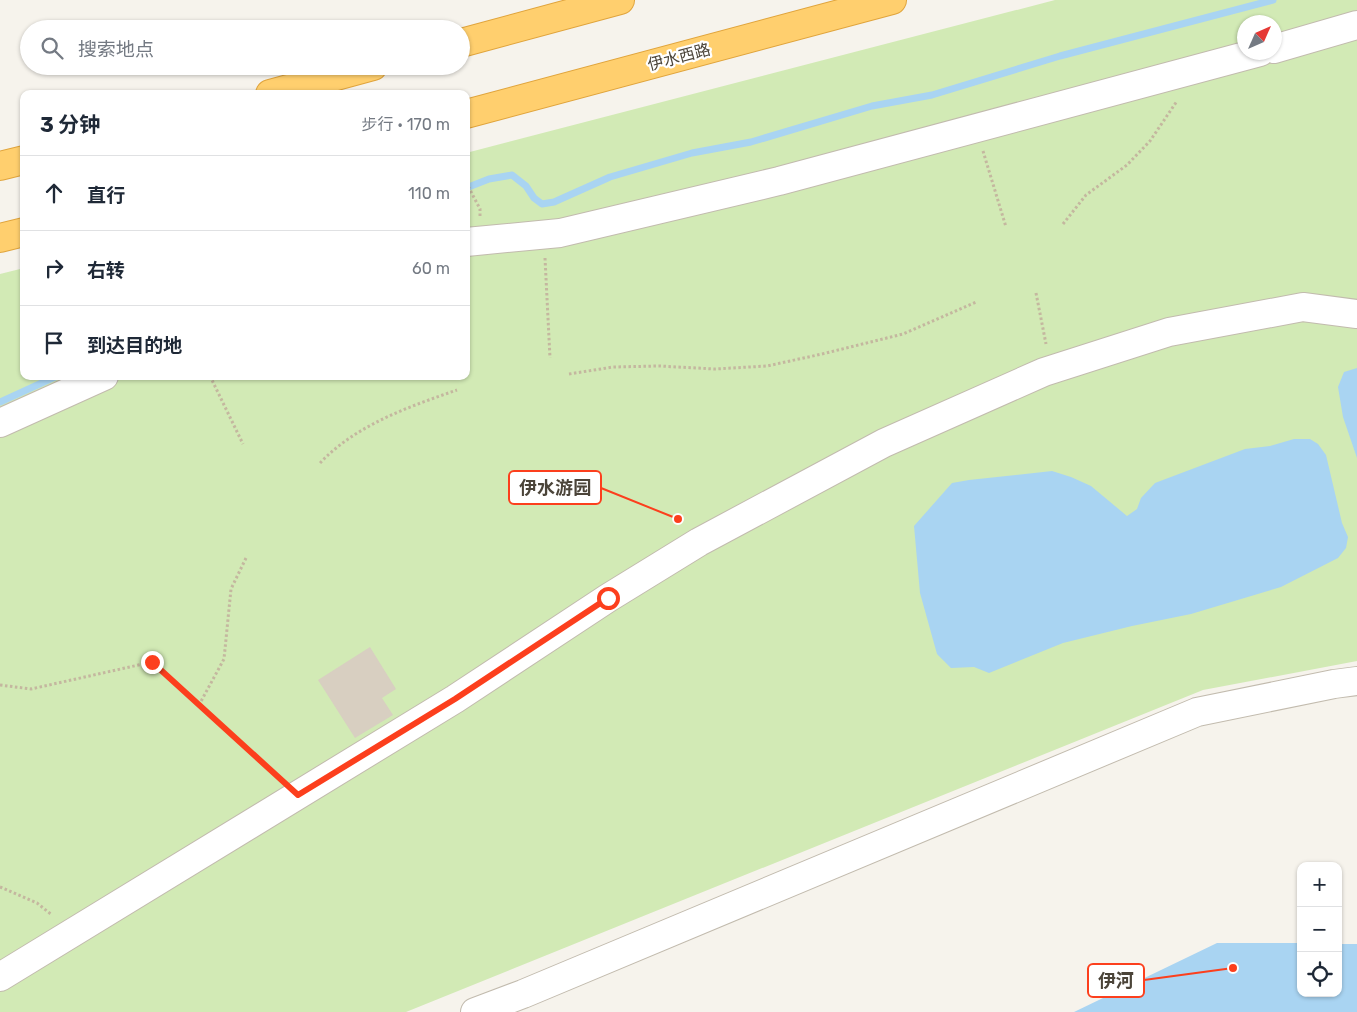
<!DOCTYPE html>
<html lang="zh">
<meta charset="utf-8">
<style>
body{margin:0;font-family:Rubik,"Noto Sans SC",sans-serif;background:#f2f2f3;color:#1f2937}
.controls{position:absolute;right:15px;bottom:15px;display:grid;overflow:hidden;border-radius:10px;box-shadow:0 1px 4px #0004}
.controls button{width:45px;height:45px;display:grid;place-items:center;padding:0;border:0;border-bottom:1px solid #e0e1e3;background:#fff;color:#1f2937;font:25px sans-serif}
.compass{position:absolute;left:1237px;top:15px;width:45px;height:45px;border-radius:50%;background:#fff;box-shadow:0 1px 4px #0004;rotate:45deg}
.stop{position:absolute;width:15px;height:15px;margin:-11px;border:4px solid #fc3f1d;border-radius:50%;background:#fff}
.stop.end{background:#fc3f1d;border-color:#fff;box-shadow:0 1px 5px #0008}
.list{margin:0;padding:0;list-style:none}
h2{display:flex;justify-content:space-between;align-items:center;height:65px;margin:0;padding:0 20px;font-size:21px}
h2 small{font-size:16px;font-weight:400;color:#747a83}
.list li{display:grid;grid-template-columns:32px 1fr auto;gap:15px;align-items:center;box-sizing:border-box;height:75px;padding:0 20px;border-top:1px solid #e0e1e3}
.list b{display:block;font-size:19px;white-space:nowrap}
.list em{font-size:16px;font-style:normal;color:#747a83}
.icon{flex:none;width:28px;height:28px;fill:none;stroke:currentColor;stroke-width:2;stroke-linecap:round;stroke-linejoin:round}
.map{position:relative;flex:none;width:1357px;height:1012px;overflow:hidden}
.search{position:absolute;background:#fff;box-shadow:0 1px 4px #0004;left:20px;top:20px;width:450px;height:55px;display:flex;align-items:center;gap:12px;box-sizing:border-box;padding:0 18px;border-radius:28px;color:#747a83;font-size:19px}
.panel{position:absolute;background:#fff;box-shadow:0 1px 4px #0004;left:20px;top:90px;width:450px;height:290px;border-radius:10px}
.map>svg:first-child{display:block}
.green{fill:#d2eab5;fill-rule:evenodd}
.water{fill:#a9d4f2}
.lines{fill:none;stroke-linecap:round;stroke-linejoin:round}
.stream{stroke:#a9d4f2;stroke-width:7}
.building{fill:#d8cfc1}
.minor-casing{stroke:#c2bbae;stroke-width:30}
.highway-casing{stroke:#e0a43c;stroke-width:30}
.path{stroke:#c4b79f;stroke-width:3;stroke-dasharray:2.5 2.5;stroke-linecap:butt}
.minor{stroke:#fff;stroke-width:28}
.highway{stroke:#ffcf6e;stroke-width:28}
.route{stroke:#fc3f1d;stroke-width:6}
.labels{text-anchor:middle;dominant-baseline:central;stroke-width:4.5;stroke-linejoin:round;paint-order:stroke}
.street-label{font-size:16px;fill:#4b4439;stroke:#fff}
.leader{fill:none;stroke:#fc3f1d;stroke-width:2}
.callout-dot{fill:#fc3f1d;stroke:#fff;stroke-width:2}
.callout{fill:#fff;stroke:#fc3f1d;stroke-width:2}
.callout-label{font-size:18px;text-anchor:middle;font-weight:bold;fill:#4b4439}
</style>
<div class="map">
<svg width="1357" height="1012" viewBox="0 0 1357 1012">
<rect width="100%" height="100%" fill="#f6f3ec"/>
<path class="green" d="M1055 0H1357V661L1203 690 406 1012H0V274L24 268V376H466V153ZM1244 22H1274V52H1244Z"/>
<g class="water">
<path d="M1357 368V458L1343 417 1338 387 1344 372Z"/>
<path d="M1294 439H1310L1318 444 1326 455 1342 523 1348 537 1346 548 1338 558 1281 587 1191 614 1132 626 1063 643 989 673 974 667 951 668 937 654 920 593 914 526 952 483 969 480 1052 471 1071 477 1091 486 1127 516 1137 509 1141 498 1155 483 1245 449 1270 446Z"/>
<path d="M1217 943H1301V993H1338V944H1357V1012H1074Z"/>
</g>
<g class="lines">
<g class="stream">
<path d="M466 188 489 179 512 175 526 186 534 198 542 204 554 202 610 177 692 153 751 142 872 106 932 95 1060 56 1273 0"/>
<path d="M0 402 57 376"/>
</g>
</g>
<path class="building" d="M370 647 396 689 382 698 393 715 355 738 318 680Z"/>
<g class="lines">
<defs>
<g id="minor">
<path d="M1274 49 1357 25"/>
<path d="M466 242 560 233 779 181 1260 52"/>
<path d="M0 423 104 376"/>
<path d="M0 977 455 699 608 598 699 542 884 443 1044 372 1169 332 1303 307 1357 314"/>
<path d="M475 1012 523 994 1197 712 1334 684 1357 681"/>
</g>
<g id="highway">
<path d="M461 43 620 0"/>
<path d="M270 94 373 66"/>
<path d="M466 114 892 0"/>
<path d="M0 166 24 160"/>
<path d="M0 238 24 232"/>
</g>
</defs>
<use href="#minor" class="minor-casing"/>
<use href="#highway" class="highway-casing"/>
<g class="path">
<path d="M983 151 1006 227"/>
<path d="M466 182 480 209V217"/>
<path d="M1063 224 1086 195 1127 165 1150 141 1177 101"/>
<path d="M545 258 550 358"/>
<path d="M1036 293 1046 344"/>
<path d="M569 374 613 367 659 366 715 369 767 366 822 354 903 334 976 302"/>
<path d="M210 376 243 444"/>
<path d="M320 463C356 425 408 407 457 390"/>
<path d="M246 558 231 589 224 659 199 705 279 777"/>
<path d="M0 685 31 689 152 662 199 705"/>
<path d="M0 887 37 903 52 915"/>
</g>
<use href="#minor" class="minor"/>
<use href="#highway" class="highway"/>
</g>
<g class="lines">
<path class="route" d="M152 662 298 795 455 699 608 598"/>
</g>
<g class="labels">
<g class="street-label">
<text transform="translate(679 57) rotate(-15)">伊水西路</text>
</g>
</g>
<path class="leader" d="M678 519L601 488M1233 968L1144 980"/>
<g class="callout-dot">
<circle cx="678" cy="519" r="5"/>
<circle cx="1233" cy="968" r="5"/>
</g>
<g class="callout">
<rect x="509" y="471" width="92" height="33" rx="5"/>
<rect x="1088" y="964" width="56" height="33" rx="5"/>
</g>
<g class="callout-label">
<text x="555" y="494">伊水游园</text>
<text x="1116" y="987">伊河</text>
</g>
</svg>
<div class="controls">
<button>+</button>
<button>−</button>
<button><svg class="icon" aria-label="locate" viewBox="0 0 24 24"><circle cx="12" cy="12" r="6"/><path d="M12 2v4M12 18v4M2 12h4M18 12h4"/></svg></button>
</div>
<svg class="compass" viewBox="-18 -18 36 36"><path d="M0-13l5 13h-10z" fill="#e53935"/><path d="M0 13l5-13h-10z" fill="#747a83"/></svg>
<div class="stop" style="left:608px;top:598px"></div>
<div class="stop end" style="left:152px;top:662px"></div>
<div class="search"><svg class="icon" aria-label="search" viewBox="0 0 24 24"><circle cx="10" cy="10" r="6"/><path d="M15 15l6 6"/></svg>搜索地点</div>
<section class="panel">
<h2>3 分钟<small>步行 · 170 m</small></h2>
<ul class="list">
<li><svg class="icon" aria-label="ahead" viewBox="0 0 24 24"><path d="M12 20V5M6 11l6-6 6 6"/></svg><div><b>直行</b></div><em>110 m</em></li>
<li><svg class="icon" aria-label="right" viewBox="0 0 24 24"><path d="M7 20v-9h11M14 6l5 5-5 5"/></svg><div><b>右转</b></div><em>60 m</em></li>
<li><svg class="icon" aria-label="arrive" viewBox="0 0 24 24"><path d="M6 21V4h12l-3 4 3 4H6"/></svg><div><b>到达目的地</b></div></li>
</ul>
</section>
</div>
